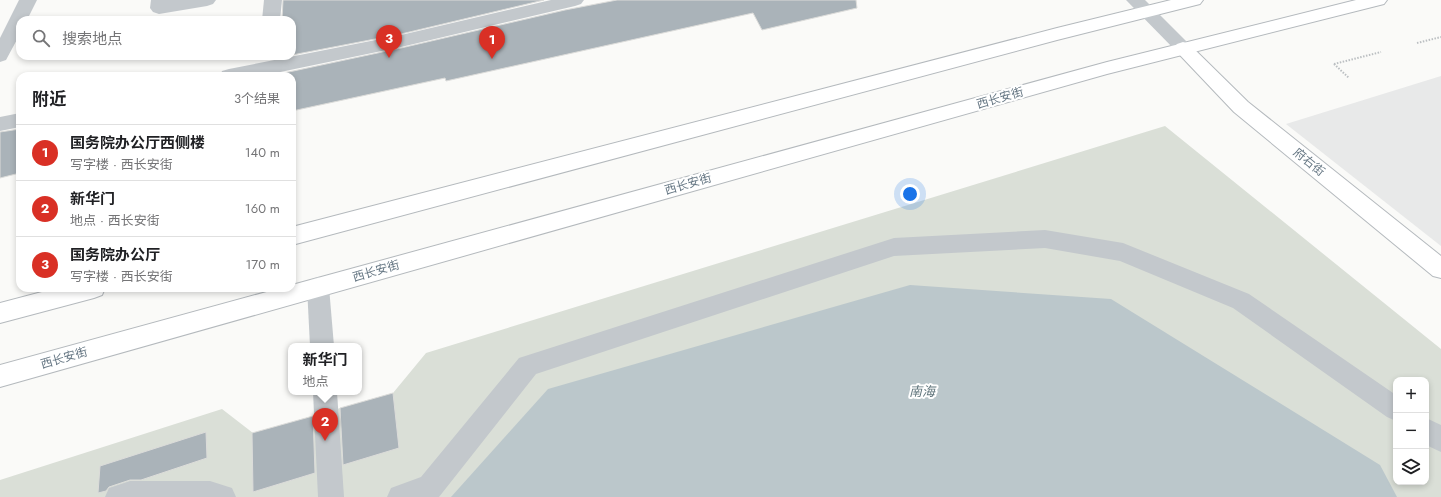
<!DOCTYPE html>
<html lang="zh">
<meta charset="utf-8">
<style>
body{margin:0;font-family:Jost,"Noto Sans SC",sans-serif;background:#f6f6f6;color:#202124}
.controls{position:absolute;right:12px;bottom:12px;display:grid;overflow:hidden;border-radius:8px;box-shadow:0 2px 6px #0003}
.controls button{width:36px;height:36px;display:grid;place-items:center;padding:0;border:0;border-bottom:1px solid #e0e0e0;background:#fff;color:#202124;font:20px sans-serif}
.you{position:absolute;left:910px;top:194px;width:14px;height:14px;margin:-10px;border:3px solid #fff;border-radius:50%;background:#1a73e8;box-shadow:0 0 0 6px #1a73e833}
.badge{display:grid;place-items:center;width:26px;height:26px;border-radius:50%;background:#d93025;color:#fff;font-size:13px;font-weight:700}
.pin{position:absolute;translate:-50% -33px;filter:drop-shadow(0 1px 2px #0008)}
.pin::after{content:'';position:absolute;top:21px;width:14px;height:12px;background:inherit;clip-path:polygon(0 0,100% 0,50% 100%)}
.popup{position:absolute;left:288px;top:343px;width:74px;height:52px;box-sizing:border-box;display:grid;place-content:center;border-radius:8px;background:#fff;filter:drop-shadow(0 1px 3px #0005);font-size:13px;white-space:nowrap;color:#757577}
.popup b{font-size:15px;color:#202124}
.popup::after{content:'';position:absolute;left:50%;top:100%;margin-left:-8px;border:8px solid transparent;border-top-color:#fff}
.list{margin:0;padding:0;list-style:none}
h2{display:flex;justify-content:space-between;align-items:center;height:52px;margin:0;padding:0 16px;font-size:17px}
h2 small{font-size:13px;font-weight:400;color:#757577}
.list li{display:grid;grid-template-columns:26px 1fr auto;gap:12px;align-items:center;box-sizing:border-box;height:56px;padding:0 16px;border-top:1px solid #e0e0e0}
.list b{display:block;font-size:15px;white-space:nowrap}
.list p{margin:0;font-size:13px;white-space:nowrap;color:#757577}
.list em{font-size:13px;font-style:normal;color:#757577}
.icon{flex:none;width:22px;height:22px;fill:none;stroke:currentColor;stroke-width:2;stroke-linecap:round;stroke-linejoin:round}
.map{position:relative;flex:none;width:1441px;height:497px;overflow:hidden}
.search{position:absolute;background:#fff;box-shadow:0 2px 6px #0003;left:16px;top:16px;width:280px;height:44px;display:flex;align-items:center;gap:10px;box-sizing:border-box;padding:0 14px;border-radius:12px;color:#757577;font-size:15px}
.panel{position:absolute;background:#fff;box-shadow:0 2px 6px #0003;left:16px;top:72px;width:280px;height:220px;border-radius:12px}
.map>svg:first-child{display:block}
.built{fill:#e8e9e9}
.green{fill:#dadfd7;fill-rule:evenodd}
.water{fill:#bbc7cb}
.building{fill:#aab3b9;stroke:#dcdcda}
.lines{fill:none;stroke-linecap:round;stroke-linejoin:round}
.major-casing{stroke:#b5babe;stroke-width:2}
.highway-casing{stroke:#b4b9bd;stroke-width:2}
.path{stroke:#bbbfc2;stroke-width:2;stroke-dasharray:1.5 1.5;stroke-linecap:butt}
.minor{fill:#c3c8cc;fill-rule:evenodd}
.major{fill:#fff;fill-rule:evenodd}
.highway{fill:#fff;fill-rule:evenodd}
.labels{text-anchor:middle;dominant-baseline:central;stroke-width:4;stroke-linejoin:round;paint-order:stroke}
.street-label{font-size:12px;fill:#657683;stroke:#fff}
.water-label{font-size:13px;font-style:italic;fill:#60757c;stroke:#fff}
</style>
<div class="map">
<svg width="1441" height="497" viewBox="0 0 1441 497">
<rect width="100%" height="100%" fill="#fafaf8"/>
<path class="built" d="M1441 76V246L1286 124Z"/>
<path class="green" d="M1165 126 1441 349V497H0V480L222 409 253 433 393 393 426 353ZM1396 380H1426V482H1396Z"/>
<path class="water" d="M910 285 1111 299 1380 465 1397 497H451L548 389Z"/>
<g class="building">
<path d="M283 0H544L401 34 292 55V20H282Z"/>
<path d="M617 0H856L857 8 762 30 753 13 446 81 445 78 292 111V76H284V73L401 48 565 10Z"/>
<path d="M20 129V173L0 178V132Z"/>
<path d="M393 393 399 448 343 465 340 408Z"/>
<path d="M313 416 315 473 253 492 252 433Z"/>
<path d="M206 432 207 458 141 480H130L109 487 106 491 98 493 100 466Z"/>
</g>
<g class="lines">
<defs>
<path id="major" d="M1183 42 1189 44 1248 102 1441 256V278L1433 276 1234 112 1177 52 1174 48 1177 44Z"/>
<g id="highway">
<path d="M1171 0H1203L1200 4 1057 40 292 245V227L1057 28Z"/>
<path d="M1356 0H1387L1384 4 1107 74 0 387V365L281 288H292V285L1107 62Z"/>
<path d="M57 288H105L102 295 94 298 0 323V303Z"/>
</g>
</defs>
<use href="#major" class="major-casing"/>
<use href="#highway" class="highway-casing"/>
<g class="path">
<path d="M1417 43 1441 37"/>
<path d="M1334 64 1381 52"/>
<path d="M1334 64 1349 78"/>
</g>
<g class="minor">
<path d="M19 0H37L27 20H20V34L6 60 0 62V38Z"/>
<path d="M151 0H216L213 4 207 6 159 14 153 12 150 8Z"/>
<path d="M264 0H282L280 20H262Z"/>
<path d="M551 0H584L581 4 575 6 401 47 261 76H220L222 71 229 69 401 35Z"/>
<path d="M1126 0H1145L1189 44 1192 48 1189 52 1183 54 1177 52Z"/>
<path d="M20 113V127L0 131V117Z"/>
<path d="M1045 230 1123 243 1249 294 1396 395V421L1387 417 1233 308 1120 261 1045 248 894 256 536 374 439 497H387L391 488 421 477 519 358 894 238Z"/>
<path d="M318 277 326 280 329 287 334 346H310L307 287 310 280Z"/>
<path d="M313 392H337L344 497H318Z"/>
<path d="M1426 418 1441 425V452L1426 445Z"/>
<path d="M130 481H210L232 488 236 497H105L109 488Z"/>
</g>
<use href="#major" class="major"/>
<use href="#highway" class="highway"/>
</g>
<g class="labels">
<g class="street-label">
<text transform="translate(1000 98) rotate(-16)">西长安街</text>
<text transform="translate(1309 162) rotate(39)">府右街</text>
<text transform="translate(688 184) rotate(-16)">西长安街</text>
<text transform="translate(376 271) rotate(-16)">西长安街</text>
<text transform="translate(64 358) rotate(-16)">西长安街</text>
</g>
<g class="water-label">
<text x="922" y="391">南海</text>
</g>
</g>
</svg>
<div class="controls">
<button>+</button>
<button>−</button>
<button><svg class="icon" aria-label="layers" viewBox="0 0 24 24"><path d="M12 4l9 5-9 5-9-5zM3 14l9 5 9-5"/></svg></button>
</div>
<div class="you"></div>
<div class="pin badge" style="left:492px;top:59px">1</div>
<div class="pin badge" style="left:325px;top:441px">2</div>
<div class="popup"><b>新华门</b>地点</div>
<div class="pin badge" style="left:389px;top:58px">3</div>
<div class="search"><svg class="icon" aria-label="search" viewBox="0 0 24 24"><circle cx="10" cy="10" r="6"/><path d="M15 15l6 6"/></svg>搜索地点</div>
<section class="panel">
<h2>附近<small>3个结果</small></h2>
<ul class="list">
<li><span class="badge">1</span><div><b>国务院办公厅西侧楼</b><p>写字楼 · 西长安街</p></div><em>140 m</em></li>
<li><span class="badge">2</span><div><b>新华门</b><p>地点 · 西长安街</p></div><em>160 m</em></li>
<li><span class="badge">3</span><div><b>国务院办公厅</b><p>写字楼 · 西长安街</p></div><em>170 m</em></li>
</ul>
</section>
</div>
